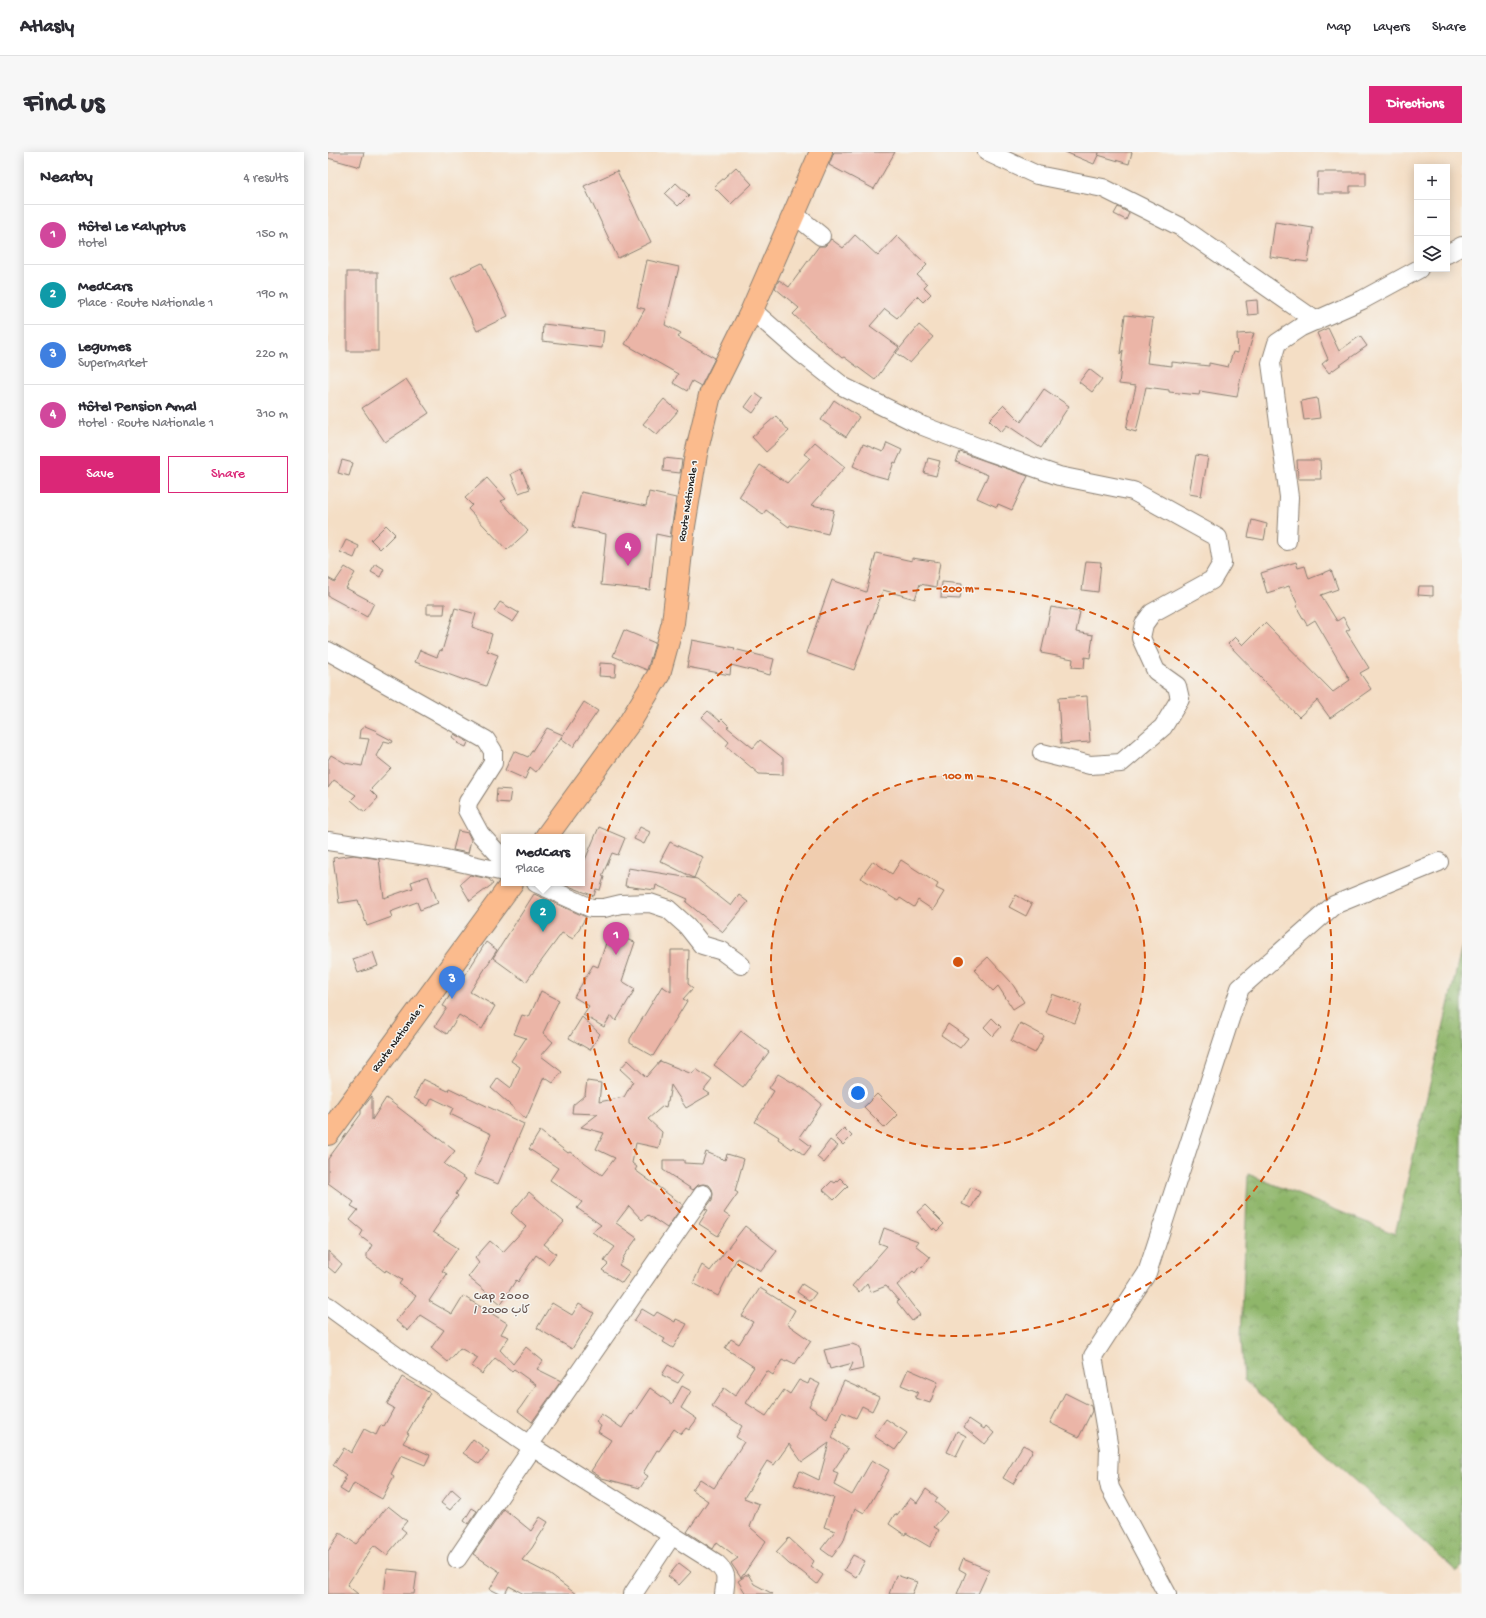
<!DOCTYPE html>
<meta charset="utf-8">
<style>
body{margin:0;font-family:"Gochi Hand","Playpen Sans Arabic",sans-serif;background:#f7f7f7;color:#2b2b33}
.controls{position:absolute;right:12px;top:12px;display:grid;overflow:hidden;border-radius:0px;box-shadow:0 2px 10px #0003}
.controls button{width:36px;height:36px;display:grid;place-items:center;padding:0;border:0;border-bottom:1px solid #e1e1e2;background:#fff;color:#2b2b33;font:20px sans-serif}
.you{position:absolute;left:530px;top:941px;width:14px;height:14px;margin:-10px;border:3px solid #fff;border-radius:50%;background:#1a73e8;box-shadow:0 0 0 6px #1a73e833}
.badge{display:grid;place-items:center;width:26px;height:26px;border-radius:50%;background:#db2777;color:#fff;font-size:13px;font-weight:700}
.pin{position:absolute;translate:-50% -33px;filter:drop-shadow(0 1px 2px #0008)}
.pin::after{content:'';position:absolute;top:21px;width:14px;height:12px;background:inherit;clip-path:polygon(0 0,100% 0,50% 100%)}
.popup{position:absolute;left:173px;top:682px;width:84px;height:52px;box-sizing:border-box;display:grid;place-content:center;border-radius:0px;background:#fff;filter:drop-shadow(0 1px 3px #0005);font-size:13px;white-space:nowrap;color:#7c7c81}
.popup b{font-size:15px;color:#2b2b33}
.popup::after{content:'';position:absolute;left:50%;top:100%;margin-left:-8px;border:8px solid transparent;border-top-color:#fff}
.list{margin:0;padding:0;list-style:none}
h2{display:flex;justify-content:space-between;align-items:center;height:52px;margin:0;padding:0 16px;font-size:17px}
h2 small{font-size:13px;font-weight:400;color:#7c7c81}
.list li{display:grid;grid-template-columns:26px 1fr auto;gap:12px;align-items:center;box-sizing:border-box;height:60px;padding:0 16px;border-top:1px solid #e1e1e2}
.list b{display:block;font-size:15px;white-space:nowrap}
.list p{margin:0;font-size:13px;white-space:nowrap;color:#7c7c81}
.list em{font-size:13px;font-style:normal;color:#7c7c81}
.actions{display:flex;gap:8px;padding:12px 16px}
.actions a{flex:1;padding:9px 0;border:1px solid #db2777;border-radius:0px;text-align:center;font-size:14px;color:#db2777}
.actions .main{background:#db2777;color:#fff}
.icon{flex:none;width:22px;height:22px;fill:none;stroke:currentColor;stroke-width:2;stroke-linecap:round;stroke-linejoin:round}
.map{position:relative;flex:none;width:1134px;height:1442px;overflow:hidden;border-radius:0px}
header{display:flex;align-items:center;gap:24px;box-sizing:border-box;height:56px;padding:0 20px;background:#fff;border-bottom:1px solid #e1e1e2}
header strong{font-size:19px}
nav{display:flex;gap:22px;margin-inline-start:auto;font-size:14px}
.intro{display:flex;align-items:center;justify-content:space-between;box-sizing:border-box;height:96px;padding:0 24px}
h1{margin:0;font-size:28px}
.button{padding:10px 18px;border-radius:0px;background:#db2777;color:#fff;font-size:14px;font-weight:700}
main{display:flex;gap:24px;padding:0 24px}
aside{flex:1;background:#fff;border-radius:0px;box-shadow:0 2px 10px #0003}
.map>svg:first-child{display:block}
.forest{fill:url(#forest-crowns);stroke:#566944}
.building{fill:#ebb5a7}
.lines{fill:none;stroke-linecap:round;stroke-linejoin:round}
.minor-casing{stroke:#887d70;stroke-width:20}
.major-casing{stroke:#887d70;stroke-width:24}
.minor{stroke:#fff;stroke-width:18}
.major{stroke:#fbbb8d;stroke-width:22}
.ring{fill:none;stroke:#d4530e;stroke-width:2;stroke-dasharray:7 5}
.labels{text-anchor:middle;dominant-baseline:central;stroke-width:3;stroke-linejoin:round;paint-order:stroke}
.street-label{font-size:11px;fill:#1c1c1c;stroke:#f6f6f2}
.neighbourhood-label{font-size:12px;letter-spacing:1px;fill:#64524d;stroke:#f6f6f2}
.centre{fill:#d4530e;stroke:#f6f6f2;stroke-width:2}
.ring-label{font-size:12px;text-anchor:middle;font-weight:bold;fill:#d4530e;stroke:#f6f6f2;stroke-width:3;stroke-linejoin:round;paint-order:stroke}
</style>
<header>
<strong>Atlasly</strong>
<nav><a>Map</a><a>Layers</a><a>Share</a></nav>
</header>
<div class="intro"><h1>Find us</h1><a class="button">Directions</a></div>
<main>
<aside>
<h2>Nearby<small>4 results</small></h2>
<ul class="list">
<li><span class="badge" style="background:#d1479c">1</span><div><b>Hôtel Le Kalyptus</b><p>Hotel</p></div><em>150 m</em></li>
<li><span class="badge" style="background:#0f9aa8">2</span><div><b>MedCars</b><p>Place · Route Nationale 1</p></div><em>190 m</em></li>
<li><span class="badge" style="background:#3f7fe0">3</span><div><b>Legumes</b><p>Supermarket</p></div><em>220 m</em></li>
<li><span class="badge" style="background:#d1479c">4</span><div><b>Hôtel Pension Amal</b><p>Hotel · Route Nationale 1</p></div><em>310 m</em></li>
</ul>
<div class="actions"><a class="main">Save</a><a>Share</a></div>
</aside>
<div class="map">
<svg width="1134" height="1442" viewBox="0 0 1134 1442">
<defs>
<pattern id="forest-crowns" width="20" height="18" patternUnits="userSpaceOnUse"><rect width="20" height="18" fill="#8fb66b"/><path d="M2 6a3 3 0 1 1 6 0M12 15a3 3 0 1 1 6 0" fill="none" stroke="#749357"/></pattern>
</defs>
<rect width="100%" height="100%" fill="#f6f6f2"/>
<filter id="ink" filterUnits="userSpaceOnUse"><feTurbulence type="fractalNoise" baseFrequency=".025" numOctaves="2"/><feDisplacementMap in="SourceGraphic" scale="8" xChannelSelector="R" yChannelSelector="G"/><feConvolveMatrix kernelMatrix="1 2 1 2 8 2 1 2 1" color-interpolation-filters="sRGB"/></filter>
<filter id="wash" filterUnits="userSpaceOnUse"><feTurbulence type="fractalNoise" baseFrequency=".012" numOctaves="4" result="noise"/><feDisplacementMap in="SourceGraphic" scale="16" xChannelSelector="R" yChannelSelector="G"/><feGaussianBlur stdDeviation="0.9" result="paint"/><feColorMatrix in="noise" values="0 0 0 0 0 0 0 0 0 0 0 0 0 0 0 0 0 1.4 0 .05"/><feComposite in="paint" operator="in"/></filter>
<g filter="url(#wash)">
<rect width="100%" height="100%" fill="#f4dec5"/>
<path class="forest" d="M1134 794V1415L1128 1419 916 1228 913 1186 920 1022 1067 1082Z"/>
<g id="blocks">
<g class="building">
<path d="M0 0H36L32 15 0 6Z"/>
<path d="M506 0H567L546 37 501 13Z"/>
<path d="M737 0H804L801 12 770 3 771 1 766 12Z"/>
<path d="M408 15 424 32 403 52 386 35Z"/>
<path d="M289 19 323 90 290 106 256 34Z"/>
<path d="M990 20H1038V34H1022V41H989Z"/>
<path d="M348 31 361 43 350 54 337 42Z"/>
<path d="M790 55 801 61 798 68 786 62Z"/>
<path d="M947 70 985 76 980 110 942 105Z"/>
<path d="M527 83 550 104 569 84 599 113 589 123 599 132 596 135 603 142 595 150 589 144 569 166 557 157 542 174 571 195 547 228 516 205 514 206 485 181 465 162 471 156 447 136 451 128 461 135 491 94H497L503 87 515 96Z"/>
<path d="M319 108 351 115 337 173 353 181 350 185 387 206 373 234 364 229 359 239 345 231 350 222 297 192 317 157 309 155Z"/>
<path d="M154 111 180 164 149 179 123 126Z"/>
<rect x="19" y="120" width="31" height="79"/>
<path d="M929 148 930 162 920 163 918 149Z"/>
<path d="M797 163 825 166 819 211 844 214V210L881 214V211L900 215 905 200 910 201 909 182 926 181 913 224 909 245 872 239 871 243 841 240V238L818 235 808 280 798 277 808 234 791 232 795 198 792 202Z"/>
<path d="M215 172 276 179 274 196 214 189Z"/>
<path d="M591 173 605 185 582 211 568 201Z"/>
<path d="M1000 176 1011 199 1032 184 1039 194 1001 221 994 212 1000 207 989 181Z"/>
<path d="M761 217 774 227 764 240 751 230Z"/>
<path d="M78 227 101 261 57 290 34 256Z"/>
<path d="M716 237 741 254 713 296 679 273 673 280 661 268 676 253 693 270Z"/>
<path d="M427 241 435 247 425 261 417 255Z"/>
<path d="M989 246 992 266 976 268 973 249Z"/>
<path d="M336 247 350 259 329 283 315 272Z"/>
<path d="M506 248 531 265 518 285 493 268Z"/>
<path d="M448 264 461 279 438 300 424 285Z"/>
<path d="M487 290 517 315 484 353 506 358 500 382 462 373 461 375 438 358 435 362 411 345 432 313 459 331 482 306 476 302Z"/>
<path d="M559 291 574 298 568 311 566 310 560 327 542 322 525 314 535 292 555 300Z"/>
<path d="M632 300 700 324 684 358 670 352 669 355 649 346 660 323 628 310Z"/>
<path d="M868 303 880 305 873 344 861 342Z"/>
<path d="M336 306 354 308 352 321 335 319Z"/>
<path d="M600 306 612 309 608 324 596 321Z"/>
<path d="M14 308 25 311 21 324 10 321Z"/>
<path d="M969 308H992L993 327H970Z"/>
<path d="M193 317 202 337 191 341 183 322Z"/>
<path d="M159 326 178 347 173 349 200 379 179 398 140 357 144 353 137 346Z"/>
<path d="M253 340 318 354 321 340 348 346 342 385 328 382 322 438 273 433 278 382 245 375Z"/>
<path d="M924 368 939 372 936 388 920 385Z"/>
<path d="M58 373 67 382 52 397 43 388Z"/>
<path d="M18 388 31 394 26 406 12 400Z"/>
<path d="M548 401 584 409V406L612 410 608 435 592 432 587 447 555 438 526 518 478 501 504 428 538 440Z"/>
<path d="M758 409 773 410 770 440 754 438Z"/>
<path d="M968 410 970 416 977 414 981 427 1003 418 1010 437 993 443 1009 469 1015 465 1022 477 1018 479 1041 516 1032 521 1043 537 1002 566 989 548 971 565 900 492 907 485 915 493 937 471 1005 540 1022 528 987 468 979 473 968 454 970 453 961 434 939 441 933 421Z"/>
<path d="M48 412 56 417 52 425 43 420Z"/>
<path d="M17 415 27 421 18 436 46 451 39 465 0 444V426L7 430Z"/>
<path d="M614 430 634 432 632 447 613 446Z"/>
<path d="M1091 434H1105V444L1090 443Z"/>
<path d="M172 450 191 461 185 470 166 459Z"/>
<path d="M99 452H117L116 462H99Z"/>
<path d="M723 455 752 460 748 480 765 483 762 506 757 505 756 516 744 515 745 507 713 501Z"/>
<path d="M127 456 148 462 144 475 164 482 159 499 170 503 158 534 137 527 136 528 87 510 92 498 109 505 112 498 114 499Z"/>
<path d="M296 478 327 491 319 518 285 504Z"/>
<path d="M364 488 407 496 406 497 446 507 442 523 403 513 402 523 359 515Z"/>
<path d="M272 511 288 512 287 525 271 524Z"/>
<path d="M759 544 762 590 733 592 730 546Z"/>
<path d="M256 550 270 559 245 595 233 586Z"/>
<path d="M380 559 392 569 394 567 401 574 399 575 425 596 432 588 455 606V623L431 622 398 594 401 590 374 565Z"/>
<path d="M37 574 49 579 48 580 65 589 64 591 56 589 48 604 63 616 42 638 50 646 37 660 23 648 28 643 6 628 0 636V608L3 603 17 611 34 614 41 587 31 586 32 578Z"/>
<path d="M219 576 235 583 208 620 202 615 197 627 177 618 186 599 200 605Z"/>
<path d="M126 582 140 590 138 595 129 591 130 590 124 585Z"/>
<path d="M169 637 183 638 181 651 168 650Z"/>
<path d="M271 675 297 686 290 703 284 701 274 724 276 725 272 738 268 737 266 744 233 731H254V715Z"/>
<path d="M312 675 322 680 316 692 306 687Z"/>
<path d="M130 679 140 681 143 688 140 701 125 698Z"/>
<path d="M342 690 360 699 375 705 366 726 332 709Z"/>
<path d="M26 703 51 707 56 746 85 736 83 730 100 724 110 751 92 758 89 750 62 760 64 765 39 774 30 748 11 751 5 706Z"/>
<path d="M573 708 610 732 608 736 616 740 605 758 590 748 586 755 572 746 570 749 533 726 545 709 564 722Z"/>
<path d="M300 716 369 727 403 754 411 743 420 750 395 780 358 750 360 747 328 733 327 738 297 734Z"/>
<path d="M142 723 161 727 165 732 142 749 132 732Z"/>
<path d="M206 742 258 765 245 787 234 781 198 830 165 806Z"/>
<path d="M688 743 704 752 698 764 681 755Z"/>
<path d="M281 782 307 790 294 829 307 837 288 869 283 863 276 875 255 863 261 854 246 845 265 813 270 815Z"/>
<path d="M158 790 169 798 142 840 167 854 154 877 131 863 119 882 107 874 119 856 115 854 129 832 131 833Z"/>
<path d="M343 798H361L360 832 365 836 355 847 359 849 325 904 302 891V887L334 834 343 840Z"/>
<path d="M45 800 50 814 30 821 25 807Z"/>
<path d="M660 805 683 830 696 850 685 857 670 834 665 839 646 818Z"/>
<path d="M213 839 231 848 215 881 225 890 213 904 234 920 225 931 216 925 198 967 163 936 170 926 183 936 192 915 183 909 198 886 186 882 194 863 201 865Z"/>
<path d="M724 842 754 853 747 871 717 860Z"/>
<path d="M254 865 272 882 262 898 241 886Z"/>
<path d="M664 866 673 875 665 884 656 875Z"/>
<path d="M692 871 716 884 707 901 683 889Z"/>
<path d="M620 872 640 886 632 896 613 883Z"/>
<path d="M413 879 441 900 415 935 386 913Z"/>
<path d="M300 908 318 925 332 909 364 922 368 917 384 928 376 938 382 942 358 956 343 933 340 950H339L338 955 335 954 320 967 334 980 331 996 308 991 304 1011 309 1015 307 1018 355 1053 339 1076 320 1063 314 1068 301 1054 288 1071 309 1086 294 1107 295 1108 291 1113 302 1120 294 1131 274 1118 280 1112 276 1109 287 1095 264 1080 273 1073 249 1056 254 1050 222 1028 230 1016 201 997 212 979 240 1001 242 1000 274 1023 287 1006 268 997 276 981 253 975 270 962 244 961 245 953 257 943 259 929 273 931 271 950 296 945 305 929 292 917Z"/>
<path d="M450 922 474 936 494 952 471 985 483 994 476 1003 466 995 464 997 450 987 451 985 427 970 446 939 441 936Z"/>
<path d="M95 927 120 939 121 936 196 972 170 1032 146 1022 163 982 122 962 125 956 104 946 100 954 86 946Z"/>
<path d="M549 942 570 963 557 976 536 955Z"/>
<path d="M44 944V968L58 946 127 999 116 1012 138 1027 128 1042 130 1044 111 1069 112 1070 105 1080 130 1096 114 1119 119 1122 101 1149 124 1162 135 1144 179 1171 173 1182 181 1185 172 1198 185 1212 198 1195 215 1209 209 1217 233 1229 204 1270 190 1259 208 1233 186 1217 184 1219 167 1206 154 1222 144 1214 150 1206 132 1196 120 1210 103 1196 116 1178 92 1163 80 1179 68 1169 88 1144 71 1132 74 1128 58 1118 57 1120 39 1106V1102L44 1093 32 1084 35 1079 22 1068 30 1058 23 1054 26 1050 0 1031V1007L33 962V958Z"/>
<path d="M516 976 524 984 515 993 507 985Z"/>
<path d="M502 988 510 994 496 1011 489 1005Z"/>
<path d="M378 1000 397 1008 399 1002 416 1007 407 1039 410 1041 396 1061 402 1065 390 1084 371 1072 380 1058 377 1057 384 1048 385 1042 384 1037 381 1033 375 1032 370 1033 365 1038 335 1018V1008H356V1011L374 1012Z"/>
<path d="M512 1026 520 1034 506 1048 495 1038 504 1029 507 1031Z"/>
<path d="M643 1035 652 1040 643 1056 634 1052Z"/>
<path d="M201 1040 236 1070 216 1092 228 1102 220 1112 208 1103 190 1130 188 1128 173 1152 140 1125 151 1111 147 1106 162 1089 175 1100 198 1075 183 1061Z"/>
<path d="M597 1053 616 1072 609 1079 606 1076 605 1078 589 1060Z"/>
<path d="M417 1074 449 1099 433 1119 409 1106 390 1144 365 1131 374 1113 382 1119Z"/>
<path d="M556 1076 590 1089 587 1093 602 1105 594 1116 592 1114 587 1121 585 1119 569 1133 592 1163 584 1169 569 1150 571 1149 558 1134 543 1140 539 1131 531 1140 524 1134 559 1094 551 1091Z"/>
<path d="M0 1099 14 1112 7 1121 0 1115Z"/>
<path d="M474 1132 488 1141 482 1149 469 1140Z"/>
<path d="M432 1136 467 1158 459 1172 483 1189 467 1212 459 1208 458 1210 454 1208 445 1223 439 1219 418 1251 438 1264 456 1238 462 1242 471 1228 480 1232 482 1227 492 1232 481 1254 499 1266 516 1229 551 1245 544 1259 534 1254 528 1266 514 1260 504 1286 520 1297 505 1319 510 1321 506 1333 524 1343 544 1308 561 1318 542 1352 536 1361 527 1356 515 1390 504 1405 493 1397 507 1379 496 1375 506 1346 466 1333 472 1319 491 1328 501 1291 474 1310 461 1292 446 1313 439 1309 416 1346 431 1352 422 1375 438 1389 413 1426 403 1411 410 1406 389 1390 385 1397 359 1380 380 1349 364 1338 372 1327 386 1336 416 1290 408 1285 414 1274 384 1254 396 1236 407 1244 426 1215 397 1196 403 1187 411 1192 425 1170 414 1164Z"/>
<path d="M224 1151 244 1163 251 1152 266 1161 244 1197 209 1176Z"/>
<path d="M314 1157 326 1164 329 1160 347 1170 348 1167 359 1172 345 1196 335 1190 337 1187 306 1169Z"/>
<path d="M524 1192 532 1195 535 1217 521 1220 525 1211 502 1217 496 1198Z"/>
<path d="M340 1213 356 1222 350 1231 334 1223Z"/>
<path d="M580 1217 610 1230 602 1251 587 1246 590 1240 573 1233Z"/>
<path d="M74 1225 102 1241 79 1281 81 1282 75 1291 102 1303 97 1313 73 1303 63 1322 66 1324 54 1347 26 1331 20 1342 12 1337 17 1327H15L18 1323 5 1313 16 1296 23 1301 36 1277 48 1283 53 1273 56 1274 66 1256 59 1252Z"/>
<path d="M354 1234 363 1239 353 1256 369 1267 361 1278 358 1276 353 1282 346 1277 331 1299 329 1298 315 1321 320 1324 312 1336 274 1326 263 1319 283 1288 270 1280 273 1274 268 1270 273 1262 294 1276 303 1262 304 1263 322 1236 344 1252Z"/>
<path d="M737 1241 763 1254 764 1259 751 1285 722 1271Z"/>
<path d="M558 1267 579 1281 567 1298 546 1284Z"/>
<path d="M641 1267 656 1277 658 1274 666 1281 657 1292 636 1275Z"/>
<path d="M629 1279 638 1284 628 1304 619 1300Z"/>
<path d="M145 1287 161 1299 151 1312 135 1301Z"/>
<path d="M695 1293 705 1298 685 1332 675 1326Z"/>
<path d="M124 1337 133 1345 122 1358 113 1351Z"/>
<path d="M598 1337 610 1346 607 1350 619 1360 606 1375 611 1378 602 1395 578 1381 577 1383 561 1372 567 1362 569 1363 582 1346 589 1351Z"/>
<path d="M60 1354 79 1369 73 1376 78 1380 59 1403 46 1393 19 1433 30 1442H0V1399L12 1381 28 1392Z"/>
<path d="M144 1356 149 1359 140 1372 136 1369Z"/>
<path d="M176 1357 203 1379 212 1365 220 1370 204 1396 194 1408 221 1422 248 1442H196L181 1434 177 1442H172L162 1437 172 1420 145 1402Z"/>
<path d="M461 1386 486 1409 483 1414 495 1423 489 1432 473 1419 461 1412 448 1400Z"/>
<path d="M525 1403 537 1409 528 1425 516 1418Z"/>
<path d="M635 1407 661 1418 650 1442H629L638 1421 631 1417Z"/>
<path d="M351 1411 363 1420 351 1433 340 1424Z"/>
<path d="M59 1417 89 1420 86 1442H56Z"/>
<path d="M420 1422 426 1432 445 1442H418L410 1429Z"/>
<path d="M568 1423 589 1430 584 1442H561Z"/>
</g>
</g>
</g>
<g filter="url(#ink)">
<use href="#blocks" fill-opacity="0" stroke="#887d70" stroke-width="1"/>
<g class="lines">
<defs>
<g id="minor">
<path d="M659 0 709 23 775 36 853 75 988 169"/>
<path d="M466 62 493 84"/>
<path d="M1119 102 1134 94"/>
<path d="M424 158 473 201 516 235 595 274 662 300 731 324 805 339 890 386 894 411 884 428 824 461 816 472 813 486 828 519 849 534 852 547 835 575 793 611 762 613 714 601"/>
<path d="M959 389 961 345 943 211 949 191 973 175 1034 148 1091 117"/>
<path d="M0 499 158 588 165 599V611L140 650 139 658 152 682 176 708"/>
<path d="M0 689 113 706 176 720"/>
<path d="M208 731 263 756H276L293 752 322 751 340 757 359 774 374 793 394 799 413 813"/>
<path d="M0 1154 82 1214 104 1227 201 1293 388 1411C400 1422 398 1426 396 1442"/>
<path d="M201 1293 375 1042"/>
<path d="M129 1407 205 1295"/>
<path d="M305 1442 344 1383"/>
<path d="M839 1442 782 1336 780 1326 781 1297 765 1204 819 1121 912 836 1006 753 1111 710"/>
</g>
<g id="major">
<path d="M218 685 302 570 331 522 345 471 356 374 368 302 382 243 424 158 493 0"/>
<path d="M0 982 184 731"/>
</g>
</defs>
<use href="#minor" class="minor-casing"/>
<use href="#major" class="major-casing"/>
<use href="#minor" class="minor"/>
<use href="#major" class="major"/>
</g>
</g>
<circle cx="630" cy="810" r="187" fill="#d4530e" fill-opacity=".12"/>
<g class="ring">
<circle cx="630" cy="810" r="187"/>
<circle cx="630" cy="810" r="374"/>
</g>
<g class="labels">
<g class="street-label">
<text transform="translate(361 349) rotate(-81)">Route Nationale 1</text>
<text transform="translate(71 886) rotate(-54)">Route Nationale 1</text>
</g>
<g class="neighbourhood-label">
<text x="174" y="1145">Cap 2000<tspan x="174" dy="14">/ كاب 2000</tspan></text>
</g>
</g>
<circle cx="630" cy="810" r="6" class="centre"/>
<g class="ring-label">
<text x="630" y="440">200 m</text>
<text x="630" y="627">100 m</text>
</g>
</svg>
<div class="controls">
<button>+</button>
<button>−</button>
<button><svg class="icon" aria-label="layers" viewBox="0 0 24 24"><path d="M12 4l9 5-9 5-9-5zM3 14l9 5 9-5"/></svg></button>
</div>
<div class="you"></div>
<div class="pin badge" style="left:288px;top:803px;background:#d1479c">1</div>
<div class="pin badge" style="left:215px;top:780px;background:#0f9aa8">2</div>
<div class="popup"><b>MedCars</b>Place</div>
<div class="pin badge" style="left:124px;top:847px;background:#3f7fe0">3</div>
<div class="pin badge" style="left:300px;top:414px;background:#d1479c">4</div>
</div>
</main>
